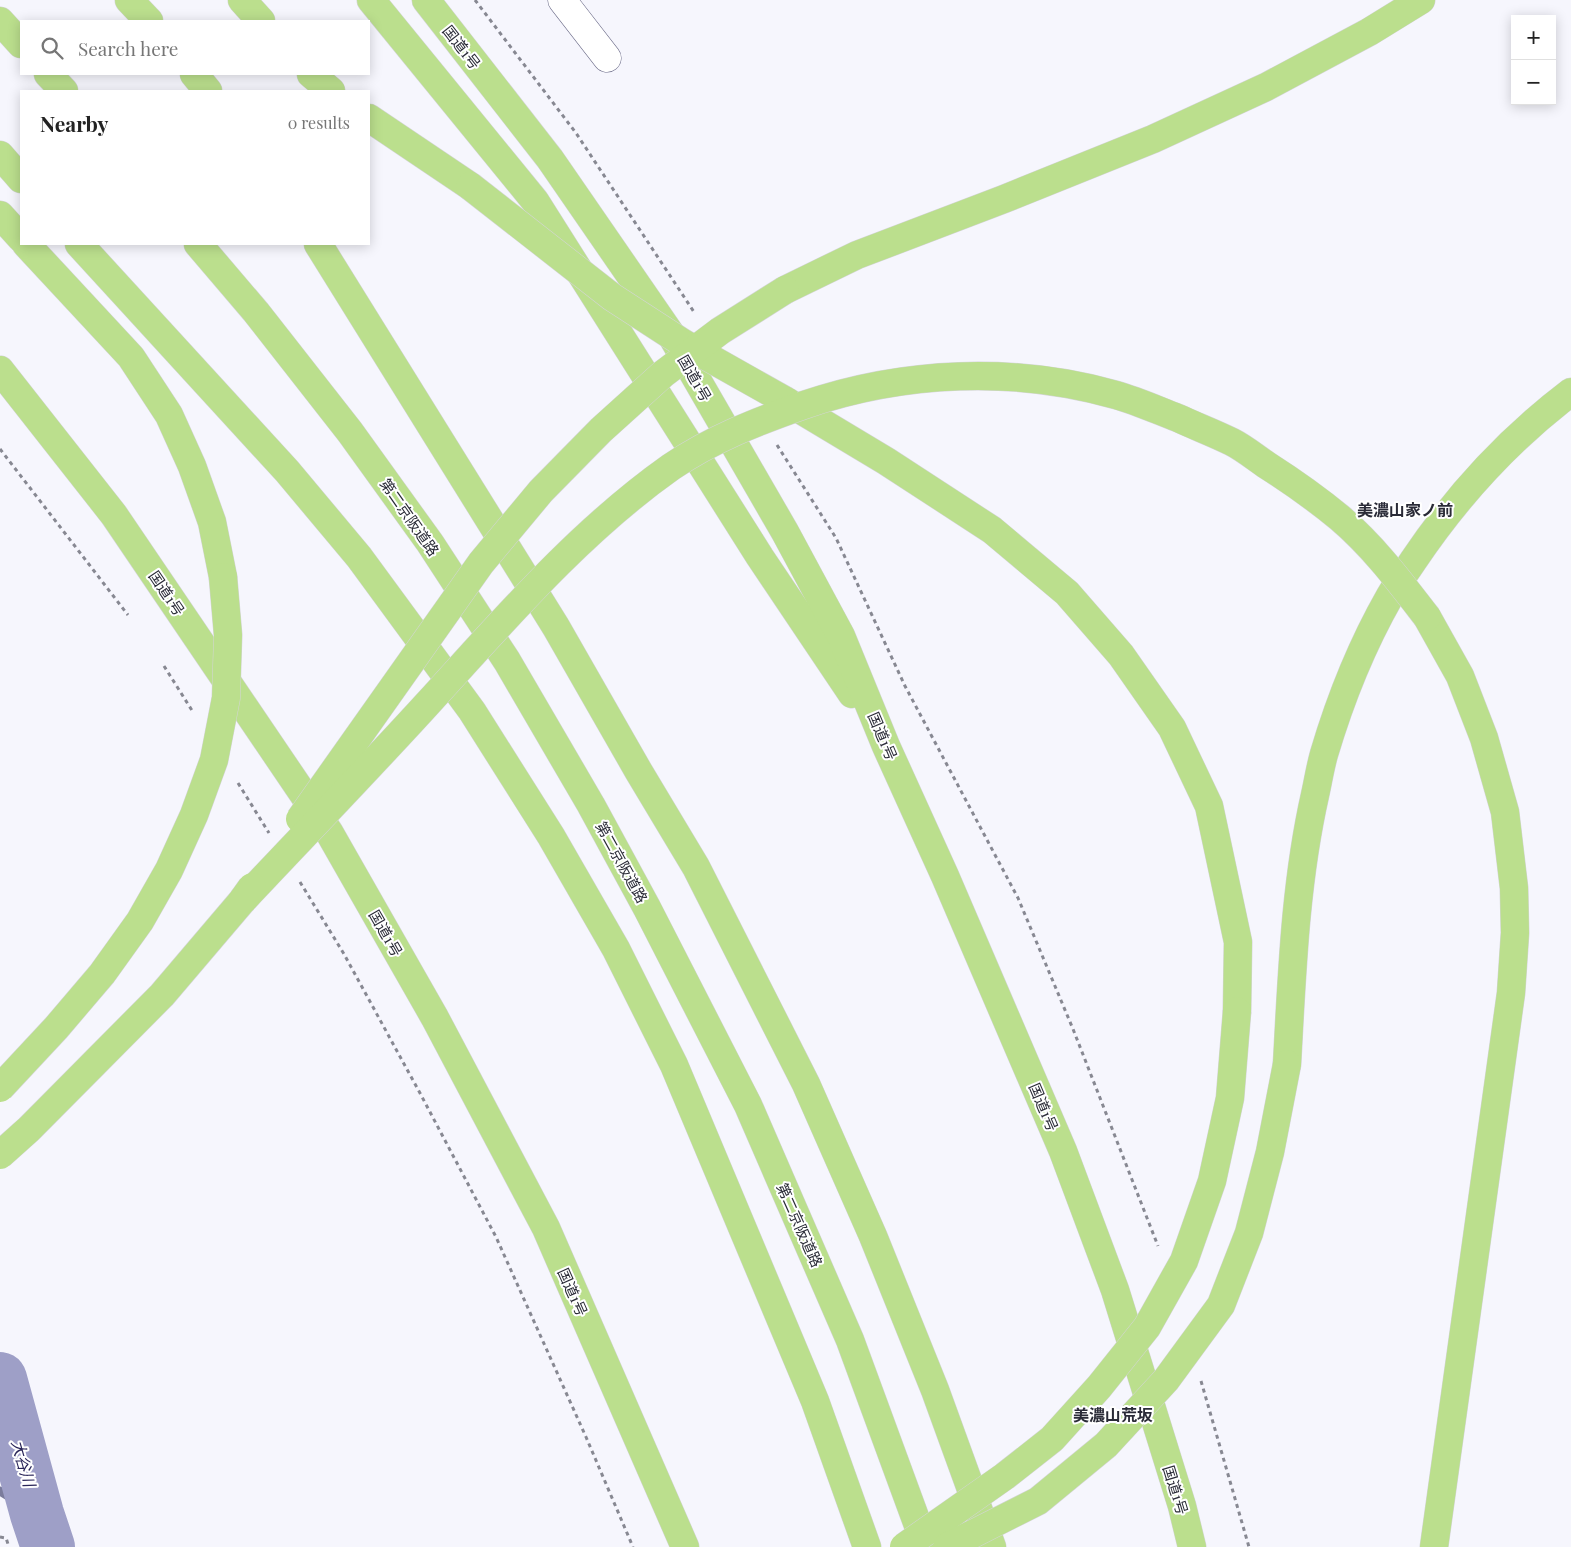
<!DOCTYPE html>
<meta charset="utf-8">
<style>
body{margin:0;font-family:"Playfair Display","Noto Sans JP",serif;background:#f2f2f2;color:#222}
.controls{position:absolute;right:15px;top:15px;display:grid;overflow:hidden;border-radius:0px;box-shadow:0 2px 12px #0003}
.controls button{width:45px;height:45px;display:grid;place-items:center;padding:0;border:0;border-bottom:1px solid #e0e0e0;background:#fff;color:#222;font:25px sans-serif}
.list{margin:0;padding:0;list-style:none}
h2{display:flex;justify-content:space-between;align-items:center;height:65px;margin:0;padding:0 20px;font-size:21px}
h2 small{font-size:16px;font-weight:400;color:#767676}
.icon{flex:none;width:28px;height:28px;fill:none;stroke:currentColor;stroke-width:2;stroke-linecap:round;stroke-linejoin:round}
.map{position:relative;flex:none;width:1571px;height:1547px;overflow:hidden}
.search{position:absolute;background:#fff;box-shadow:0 2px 12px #0003;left:20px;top:20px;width:350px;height:55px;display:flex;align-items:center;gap:12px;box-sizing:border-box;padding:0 18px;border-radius:0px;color:#767676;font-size:19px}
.panel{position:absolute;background:#fff;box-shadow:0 2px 12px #0003;left:20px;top:90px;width:350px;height:155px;border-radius:0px}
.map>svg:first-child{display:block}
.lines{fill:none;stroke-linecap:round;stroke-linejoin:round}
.stream{stroke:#7b7c9c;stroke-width:9}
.river{stroke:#9e9fc7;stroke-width:54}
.street-casing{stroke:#6b6b88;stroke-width:29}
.highway-casing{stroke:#d4d5d7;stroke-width:29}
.path{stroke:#878892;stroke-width:3;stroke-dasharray:4 4;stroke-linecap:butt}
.street{stroke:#fff;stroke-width:28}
.highway{stroke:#bbdf8d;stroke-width:28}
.highway-bridge-casing{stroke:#d4d5d7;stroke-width:29;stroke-linecap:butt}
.highway-bridge{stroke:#bbdf8d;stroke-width:28}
.labels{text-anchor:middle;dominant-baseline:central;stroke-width:4;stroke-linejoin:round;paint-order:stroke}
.street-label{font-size:15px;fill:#2a2b37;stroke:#fff}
.neighbourhood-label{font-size:16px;font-weight:bold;fill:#2a2b37;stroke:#fff}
.water-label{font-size:16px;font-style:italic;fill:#2a2659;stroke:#fff}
</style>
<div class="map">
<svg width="1571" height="1547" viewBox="0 0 1571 1547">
<rect width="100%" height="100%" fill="#f6f6fd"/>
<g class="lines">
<path class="stream" d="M0 1491 37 1514"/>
<path class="river" d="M0 1379 37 1514 48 1547"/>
<defs>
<path id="street" d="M562 0 607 58"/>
<g id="highway">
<path d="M129 0 149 21"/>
<path d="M242 0 261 21"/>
<path d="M371 0 535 201 760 557 852 694"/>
<path d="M426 0 550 159 670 333 785 532 841 636 886 746 945 876 1063 1151 1115 1290 1182 1506 1192 1547"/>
<path d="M0 21 21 44"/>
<path d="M48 74 64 91"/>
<path d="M194 74 208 91"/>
<path d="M311 74 331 91"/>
<path d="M369 118 470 186"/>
<path d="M0 155 21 179"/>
<path d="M0 215 21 238"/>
<path d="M26 244 131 357 169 415 192 466 212 522 223 577"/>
<path d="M79 244 287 471 359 557 472 711 551 836 616 949 674 1065 815 1401 867 1547"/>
<path d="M198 244 256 312 350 432 430 543 507 661 591 805 647 908 748 1105 850 1340 926 1547"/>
<path d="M318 244 556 627 639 772 696 867 806 1084 873 1236 935 1390 992 1547"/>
<path d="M785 290 857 255 1004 199 1153 139 1266 87 1369 32 1421 0"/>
<path d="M0 370 114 515 329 832 435 1018 546 1228 685 1547"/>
<path d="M786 401 886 461 992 530 1067 593 1121 655 1172 728 1209 806 1238 942 1237 1011"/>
<path d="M1427 617 1460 676 1484 738 1505 812 1514 888 1515 933 1511 993 1434 1547"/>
<path d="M1287 1064C1292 974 1295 884 1315 795 1318 782 1320 768 1324 754 1340 700 1362 645 1390 596 1397 584 1405 573 1413 561 1456 497 1509 439 1571 392"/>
</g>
</defs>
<use href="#street" class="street-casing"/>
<use href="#highway" class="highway-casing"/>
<g class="path">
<path d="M475 0 576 133 694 312"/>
<path d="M777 445 836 538 905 686 1018 898 1073 1029 1158 1246"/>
<path d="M0 449 128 615"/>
<path d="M164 666 193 712"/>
<path d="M238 783 269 833"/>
<path d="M300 882 344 954 421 1095 496 1237 586 1437 633 1547"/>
<path d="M1201 1381 1249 1547"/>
<path d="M0 1537 6 1538 9 1547"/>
</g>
<use href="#street" class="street"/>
<use href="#highway" class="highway"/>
<defs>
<g id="highway-bridge">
<path d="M470 186 612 297 683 343 786 401"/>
<path d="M300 819 481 563 541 491 601 430 663 374 720 331 785 290"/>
<path d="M242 901C304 835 367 770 429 702 504 620 579 532 671 467 712 439 758 421 804 405 903 371 1014 366 1116 395 1137 401 1157 410 1178 418 1195 426 1214 433 1232 442 1244 448 1256 458 1268 466 1293 482 1317 499 1340 518 1374 547 1400 582 1427 617"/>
<path d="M0 1088 56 1028 102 974 140 921 169 870 194 815 214 760 226 698 228 635 223 577"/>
<path d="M0 1155 29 1129 162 995 242 901 252 887"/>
<path d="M904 1547 1005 1476 1052 1439 1099 1387 1147 1327 1184 1261 1212 1181 1230 1098 1237 1011"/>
<path d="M947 1547 1038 1501 1106 1445 1166 1380 1221 1305 1249 1233 1270 1152 1287 1064"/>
</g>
</defs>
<use href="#highway-bridge" class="highway-bridge-casing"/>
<use href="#highway-bridge" class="highway-bridge"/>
</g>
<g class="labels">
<g class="street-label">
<text transform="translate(462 47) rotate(52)">国道1号</text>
<text transform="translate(695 378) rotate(60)">国道1号</text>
<text transform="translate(410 517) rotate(55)">第二京阪道路</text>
<text transform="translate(167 593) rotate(56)">国道1号</text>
<text transform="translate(883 736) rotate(67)">国道1号</text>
<text transform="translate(622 862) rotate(61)">第二京阪道路</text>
<text transform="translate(386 933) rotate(60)">国道1号</text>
<text transform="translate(1044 1107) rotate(67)">国道1号</text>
<text transform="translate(800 1225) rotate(66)">第二京阪道路</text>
<text transform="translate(573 1292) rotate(66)">国道1号</text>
<text transform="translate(1176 1490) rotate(73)">国道1号</text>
</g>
<g class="neighbourhood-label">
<text x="1405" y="509">美濃山家ノ前</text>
<text x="1113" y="1414">美濃山荒坂</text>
</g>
<g class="water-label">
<text transform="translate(24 1463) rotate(74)">大谷川</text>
</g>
</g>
</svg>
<div class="controls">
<button>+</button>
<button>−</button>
</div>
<div class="search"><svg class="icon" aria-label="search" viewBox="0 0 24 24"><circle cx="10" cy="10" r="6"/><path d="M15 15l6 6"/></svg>Search here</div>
<section class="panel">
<h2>Nearby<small>0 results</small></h2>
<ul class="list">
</ul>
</section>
</div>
